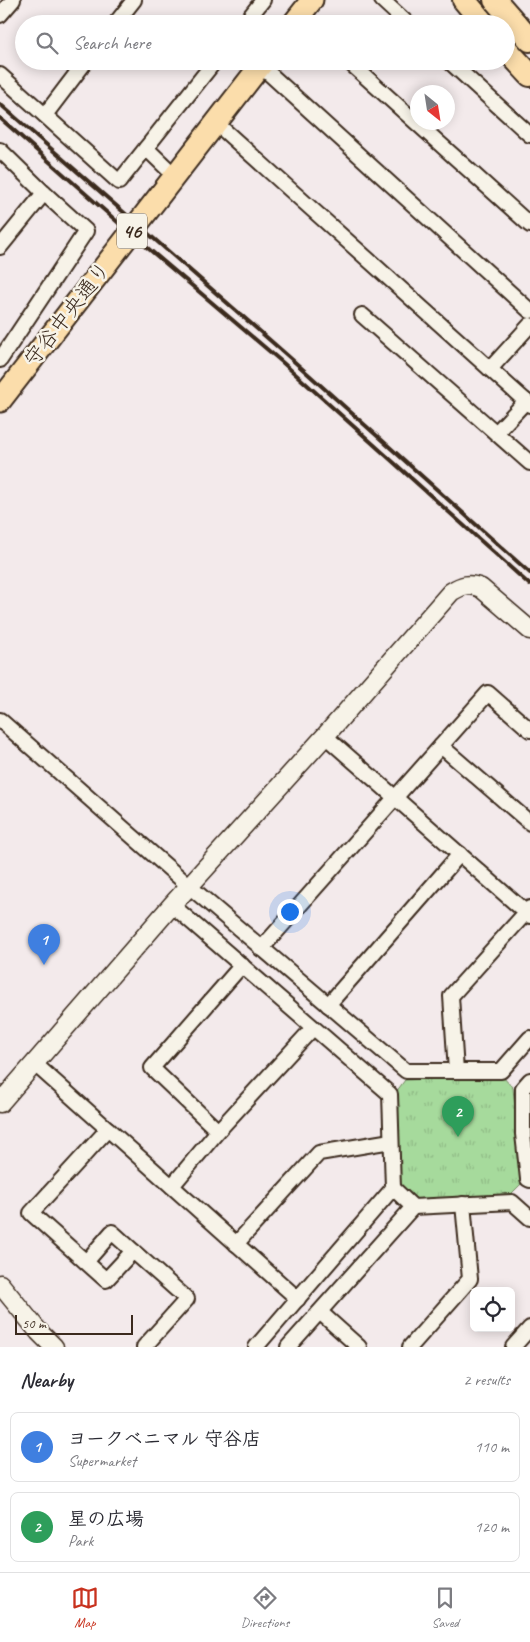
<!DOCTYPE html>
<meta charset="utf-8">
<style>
body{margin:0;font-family:Caveat,"Klee One",sans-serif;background:#f2f2f3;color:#2b2b33}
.controls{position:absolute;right:15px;bottom:15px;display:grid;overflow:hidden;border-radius:8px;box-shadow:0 2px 12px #0003}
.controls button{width:45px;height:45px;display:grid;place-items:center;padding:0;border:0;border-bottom:1px solid #e1e1e2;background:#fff;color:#2b2b33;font:25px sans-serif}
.compass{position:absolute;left:410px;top:85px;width:45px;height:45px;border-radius:50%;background:#fff;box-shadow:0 2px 12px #0003;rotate:150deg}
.scale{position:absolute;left:15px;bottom:12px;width:118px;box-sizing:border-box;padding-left:5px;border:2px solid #3b2a1e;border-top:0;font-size:14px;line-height:18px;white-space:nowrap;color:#3b2a1e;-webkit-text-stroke:4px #f7f3e8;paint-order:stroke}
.you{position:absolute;left:289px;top:911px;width:18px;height:18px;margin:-12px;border:4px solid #fff;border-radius:50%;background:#1a73e8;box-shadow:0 0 0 8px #1a73e833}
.badge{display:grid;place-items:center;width:32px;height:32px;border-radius:50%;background:#c8321e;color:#fff;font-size:16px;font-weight:700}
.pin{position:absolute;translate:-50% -41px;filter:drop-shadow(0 1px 2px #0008)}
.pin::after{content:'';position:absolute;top:26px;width:18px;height:15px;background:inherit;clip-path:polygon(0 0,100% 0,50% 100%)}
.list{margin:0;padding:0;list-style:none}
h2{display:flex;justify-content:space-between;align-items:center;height:65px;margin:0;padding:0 20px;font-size:21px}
h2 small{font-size:16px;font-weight:400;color:#7c7c81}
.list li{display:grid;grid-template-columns:32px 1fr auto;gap:15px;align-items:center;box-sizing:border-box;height:70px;margin:0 10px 10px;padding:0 10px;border:1px solid #e1e1e2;border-radius:8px}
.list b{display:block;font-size:19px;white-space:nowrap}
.list p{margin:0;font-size:16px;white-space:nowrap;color:#7c7c81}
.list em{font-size:16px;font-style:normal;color:#7c7c81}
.icon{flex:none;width:28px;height:28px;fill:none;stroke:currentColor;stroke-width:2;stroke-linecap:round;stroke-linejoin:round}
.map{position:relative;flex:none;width:530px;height:1347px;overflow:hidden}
.search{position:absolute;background:#fff;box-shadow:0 2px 12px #0003;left:15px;right:15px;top:15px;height:55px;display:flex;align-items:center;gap:12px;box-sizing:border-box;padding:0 18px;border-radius:28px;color:#7c7c81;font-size:19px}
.sheet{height:225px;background:#fff}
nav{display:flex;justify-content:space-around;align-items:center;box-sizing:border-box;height:70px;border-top:1px solid #e1e1e2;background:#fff;font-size:14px;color:#7c7c81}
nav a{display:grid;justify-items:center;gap:2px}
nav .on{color:#c8321e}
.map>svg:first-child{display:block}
.park{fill:url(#park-tufts);stroke:#70825d}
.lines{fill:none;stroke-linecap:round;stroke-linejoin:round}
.minor-casing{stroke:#3b2a1e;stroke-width:18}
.tertiary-casing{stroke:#3b2a1e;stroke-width:21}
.primary-casing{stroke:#3b2a1e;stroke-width:25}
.trunk-casing{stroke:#3b2a1e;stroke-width:26}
.minor{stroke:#f7f3e8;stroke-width:14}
.tertiary{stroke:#f7f3e8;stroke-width:18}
.primary{stroke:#fbddab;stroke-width:21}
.trunk{stroke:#fbddab;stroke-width:22}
.rail{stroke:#3b2a1e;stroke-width:4}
.labels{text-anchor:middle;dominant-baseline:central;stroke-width:5;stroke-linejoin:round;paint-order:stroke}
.shield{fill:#f7f3e8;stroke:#73665b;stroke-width:1}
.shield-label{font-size:20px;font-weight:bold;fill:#3b2a1e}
.street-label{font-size:21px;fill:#3b2a1e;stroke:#f7f3e8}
</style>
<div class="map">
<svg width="530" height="1347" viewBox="0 0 530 1347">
<defs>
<pattern id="park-tufts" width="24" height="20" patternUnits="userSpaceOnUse" patternTransform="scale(1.25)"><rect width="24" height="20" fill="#a6da9c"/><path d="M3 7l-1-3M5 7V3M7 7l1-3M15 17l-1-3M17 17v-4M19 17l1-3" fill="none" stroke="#90bb86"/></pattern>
</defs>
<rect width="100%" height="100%" fill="#f3eaeb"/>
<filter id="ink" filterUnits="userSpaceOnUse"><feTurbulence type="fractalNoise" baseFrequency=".02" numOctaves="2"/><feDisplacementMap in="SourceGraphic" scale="10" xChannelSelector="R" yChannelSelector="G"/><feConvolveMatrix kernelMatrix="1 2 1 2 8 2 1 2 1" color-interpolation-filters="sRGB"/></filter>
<g filter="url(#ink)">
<path class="park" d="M502 1076 513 1088 522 1183 509 1196 414 1200 399 1185 396 1092 405 1080Z"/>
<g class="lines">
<defs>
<g id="minor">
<path d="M382 0 408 24"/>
<path d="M0 15 13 0"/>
<path d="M115 24 134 0"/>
<path d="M244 24 263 0"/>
<path d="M348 61 530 225"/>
<path d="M449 61 530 135"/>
<path d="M261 66 530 311"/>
<path d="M0 75 119 182 146 148 175 176"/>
<path d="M45 115 86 61"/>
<path d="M216 123 530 405"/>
<path d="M146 148 215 61"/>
<path d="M0 150 44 193 86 231 0 360"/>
<path d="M0 247 44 193"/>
<path d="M362 315 530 463"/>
<path d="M490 369 530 325"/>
<path d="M496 433 526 401"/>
<path d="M0 720 189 886 406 1071H501L530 1038"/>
<path d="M325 736 530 916"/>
<path d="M441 746 530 823"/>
<path d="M172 905 390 1094 393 1188 256 1347"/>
<path d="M261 949 488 693 530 730"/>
<path d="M328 1005 460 854"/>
<path d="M35 1064 298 1299"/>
<path d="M456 1071 451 996 530 908"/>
<path d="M530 1080 523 1088V1134L528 1179 530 1180"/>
<path d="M108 1129 31 1213 106 1280 133 1251 187 1299 144 1347"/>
<path d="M218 1131 152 1068 242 965"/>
<path d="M172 1186 218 1131 313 1028"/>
<path d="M413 1207 512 1202 530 1218"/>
<path d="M236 1244 319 1153 391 1141"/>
<path d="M86 1262 112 1232 133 1251"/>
<path d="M320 1312 359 1347"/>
<path d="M288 1347 413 1207 393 1188"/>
<path d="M410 1347 470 1279 463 1204"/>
<path d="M513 1347 530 1328"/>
</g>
<g id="tertiary">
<path d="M0 1103 172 905 325 736 451 592C462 585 469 583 481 588L530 630"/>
<path d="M0 1284 39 1332 54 1347"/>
</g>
<g id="primary">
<path d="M293 24 312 0"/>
<path d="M0 401 264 61"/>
</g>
<g id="trunk">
<path d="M464 0 484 24"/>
<path d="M495 0 530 40"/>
<path d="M506 49 530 75"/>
</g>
</defs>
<use href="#minor" class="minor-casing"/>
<use href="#tertiary" class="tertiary-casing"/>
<use href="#primary" class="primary-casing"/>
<use href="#trunk" class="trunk-casing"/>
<use href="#minor" class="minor"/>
<use href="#tertiary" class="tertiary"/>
<use href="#primary" class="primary"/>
<use href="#trunk" class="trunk"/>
<g class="rail">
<path d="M0 104 288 356 530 573"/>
<path d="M0 118 130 233 282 362 530 585"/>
</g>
</g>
</g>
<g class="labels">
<rect class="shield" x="117" y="213.5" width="30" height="35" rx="4"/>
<g class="shield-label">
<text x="132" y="231">46</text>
</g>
<g class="street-label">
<text transform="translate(67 314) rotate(-52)">守谷中央通り</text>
</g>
</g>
</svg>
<div class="controls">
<button><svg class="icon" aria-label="locate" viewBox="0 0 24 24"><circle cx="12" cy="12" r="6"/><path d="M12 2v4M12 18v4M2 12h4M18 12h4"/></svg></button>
</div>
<svg class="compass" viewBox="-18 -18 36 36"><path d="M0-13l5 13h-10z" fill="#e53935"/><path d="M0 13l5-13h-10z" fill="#7c7c81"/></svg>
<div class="scale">50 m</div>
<div class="you"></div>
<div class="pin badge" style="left:44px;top:965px;background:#3f7fe0">1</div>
<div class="pin badge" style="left:458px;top:1137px;background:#2e9e5b">2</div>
<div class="search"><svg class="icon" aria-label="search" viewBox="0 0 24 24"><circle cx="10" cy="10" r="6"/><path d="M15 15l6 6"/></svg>Search here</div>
</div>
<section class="sheet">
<h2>Nearby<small>2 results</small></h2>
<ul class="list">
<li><span class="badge" style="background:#3f7fe0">1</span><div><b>ヨークベニマル 守谷店</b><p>Supermarket</p></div><em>110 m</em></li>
<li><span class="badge" style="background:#2e9e5b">2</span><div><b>星の広場</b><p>Park</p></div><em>120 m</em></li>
</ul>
</section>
<nav>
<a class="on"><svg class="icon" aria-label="map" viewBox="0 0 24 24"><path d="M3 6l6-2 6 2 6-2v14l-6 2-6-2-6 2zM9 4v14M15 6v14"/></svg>Map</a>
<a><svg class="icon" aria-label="directions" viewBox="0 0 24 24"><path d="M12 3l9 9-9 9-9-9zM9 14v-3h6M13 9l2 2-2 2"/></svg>Directions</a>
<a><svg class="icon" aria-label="saved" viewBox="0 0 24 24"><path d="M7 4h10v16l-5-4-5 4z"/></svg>Saved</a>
</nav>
